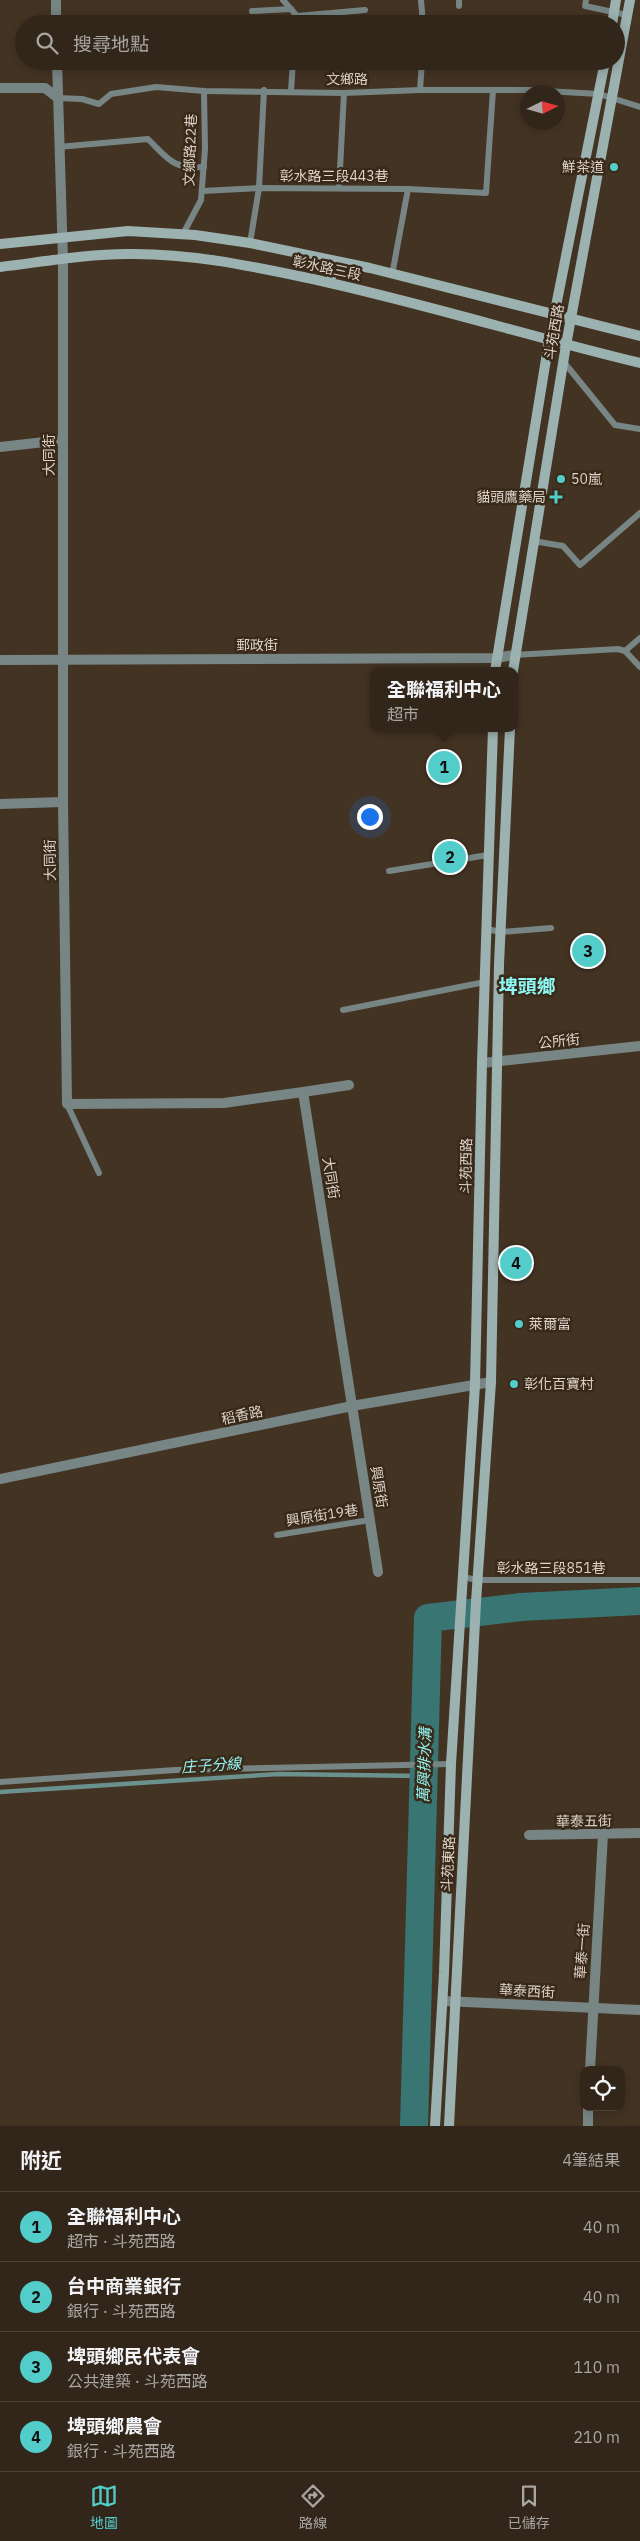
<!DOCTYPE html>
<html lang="zh-TW">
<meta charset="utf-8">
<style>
body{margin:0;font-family:"IBM Plex Sans","Noto Sans TC",sans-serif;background:#3a2e23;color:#f1f3f6}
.controls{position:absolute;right:15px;bottom:15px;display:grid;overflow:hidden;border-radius:10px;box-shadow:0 2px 12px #0003}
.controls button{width:45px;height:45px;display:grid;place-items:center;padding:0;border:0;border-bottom:1px solid #4d4339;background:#32261a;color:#f1f3f6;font:25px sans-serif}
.compass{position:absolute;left:520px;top:85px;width:45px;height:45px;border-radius:50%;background:#32261a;box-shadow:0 2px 12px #0003;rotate:85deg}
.you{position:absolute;left:369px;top:816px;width:18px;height:18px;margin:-12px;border:4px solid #fff;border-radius:50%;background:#1a73e8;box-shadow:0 0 0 8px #1a73e833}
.badge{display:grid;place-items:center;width:32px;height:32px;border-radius:50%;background:#53cdca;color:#111;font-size:16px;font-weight:700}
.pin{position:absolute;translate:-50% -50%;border:2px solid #fff;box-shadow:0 1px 5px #0006}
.popup{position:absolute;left:370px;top:667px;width:148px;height:65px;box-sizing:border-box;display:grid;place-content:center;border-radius:10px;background:#32261a;filter:drop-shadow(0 1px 4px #0005);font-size:16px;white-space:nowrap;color:#a8a5a2}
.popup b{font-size:19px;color:#f1f3f6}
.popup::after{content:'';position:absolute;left:50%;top:100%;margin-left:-10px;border:10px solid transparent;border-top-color:#32261a}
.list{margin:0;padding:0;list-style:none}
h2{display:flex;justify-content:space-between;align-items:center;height:65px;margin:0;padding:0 20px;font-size:21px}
h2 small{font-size:16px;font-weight:400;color:#a8a5a2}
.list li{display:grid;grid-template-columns:32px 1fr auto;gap:15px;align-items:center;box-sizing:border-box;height:70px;padding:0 20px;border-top:1px solid #4d4339}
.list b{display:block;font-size:19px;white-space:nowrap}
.list p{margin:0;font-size:16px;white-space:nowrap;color:#a8a5a2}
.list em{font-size:16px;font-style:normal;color:#a8a5a2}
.icon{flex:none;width:28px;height:28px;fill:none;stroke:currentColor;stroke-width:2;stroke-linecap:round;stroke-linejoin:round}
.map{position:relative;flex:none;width:640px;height:2126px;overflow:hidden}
.search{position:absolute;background:#32261a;box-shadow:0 2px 12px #0003;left:15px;right:15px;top:15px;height:55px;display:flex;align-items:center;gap:12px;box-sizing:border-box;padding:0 18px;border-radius:28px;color:#a8a5a2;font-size:19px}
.sheet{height:345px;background:#32261a}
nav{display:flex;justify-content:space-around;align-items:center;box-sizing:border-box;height:70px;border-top:1px solid #4d4339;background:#32261a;font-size:14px;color:#a8a5a2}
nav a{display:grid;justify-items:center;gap:2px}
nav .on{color:#53cdca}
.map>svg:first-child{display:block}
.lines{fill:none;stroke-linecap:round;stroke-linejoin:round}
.stream{stroke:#6a918d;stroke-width:4.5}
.river{stroke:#397573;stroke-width:28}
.lane{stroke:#788585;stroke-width:6}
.street{stroke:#788585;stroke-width:10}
.secondary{stroke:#9cb2b0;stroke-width:10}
.poi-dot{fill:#53cdca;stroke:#382919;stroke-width:2}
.labels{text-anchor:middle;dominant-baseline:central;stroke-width:5;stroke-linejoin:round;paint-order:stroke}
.street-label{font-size:14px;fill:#ddd3c9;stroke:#382919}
.poi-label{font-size:14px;fill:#ddd3c9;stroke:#382919;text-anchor:start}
.water-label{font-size:15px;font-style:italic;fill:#92f3ef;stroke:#382919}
.district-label{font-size:19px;font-weight:bold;fill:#8ef9f5;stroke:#382919}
</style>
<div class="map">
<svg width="640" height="2126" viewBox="0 0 640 2126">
<rect width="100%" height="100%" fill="#433323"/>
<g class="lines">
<path class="stream" d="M0 1792 278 1774 423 1776"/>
<path class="river" d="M414 2126 428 1618 521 1607 640 1601"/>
<g class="lane">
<path d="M283 0 297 16 296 24"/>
<path d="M421 0 423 24"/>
<path d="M586 0 585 6 627 15"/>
<path d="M459 6V0"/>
<path d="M252 11 291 9"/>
<path d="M297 16 365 10"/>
<path d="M420 90 422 61"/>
<path d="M291 91 293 61"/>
<path d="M58 98 82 99 99 104 111 94 156 87 204 91 344 93 420 90H528L599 94 640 107"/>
<path d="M58 147 148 139C169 160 173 169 204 167"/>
<path d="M339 188 344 93"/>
<path d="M202 191 259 188 408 189"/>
<path d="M183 234 201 200 205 149 204 91"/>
<path d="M250 243 259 188 264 90"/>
<path d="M392 275 408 189 486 193 493 90"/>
<path d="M563 361 615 425 640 429"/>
<path d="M533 541 563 546 580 565 640 513"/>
<path d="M625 651 640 638"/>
<path d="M514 655 618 649 625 651 640 667"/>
<path d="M389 871 488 855"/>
<path d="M486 929 501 932 551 928"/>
<path d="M343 1010 485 982"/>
<path d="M67 1104 99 1173"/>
<path d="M277 1535 370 1520"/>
<path d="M463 1577 477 1580H640"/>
<path d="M0 1782 175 1770 451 1764"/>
</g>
<g class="street">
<path d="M56 0V24"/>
<path d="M57 61 63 260V802L67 1104 224 1103 303 1092 378 1572"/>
<path d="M0 88H45L58 98"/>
<path d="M0 447 62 440"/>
<path d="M0 660 496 658 514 655"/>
<path d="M0 804 63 802"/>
<path d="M482 1063 640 1046"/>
<path d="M303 1092 349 1085"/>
<path d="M0 1479 352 1406 491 1382"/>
<path d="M529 1835 640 1833"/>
<path d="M443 2001 640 2010"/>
<path d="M590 2070 603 1834"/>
<path d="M588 2126V2107"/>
</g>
<g class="secondary">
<path d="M612 24 616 0"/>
<path d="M0 244 128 231 195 235 250 243 370 268 640 336"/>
<path d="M0 267C42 262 85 254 128 254 187 253 246 265 303 277 417 301 527 336 640 363"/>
<path d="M330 283 334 261"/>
<path d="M495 671 549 341 605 61"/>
<path d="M513 671 566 345 630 0"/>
<path d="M435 2126 444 1973 451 1764 475 1385 482 1063 493 728"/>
<path d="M449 2126 476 1602 491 1382 499 964 510 728"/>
</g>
</g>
<g class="poi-dot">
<circle cx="614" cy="167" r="5"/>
<circle cx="561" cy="479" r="5"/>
<path d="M553.5 489.5h5v5h5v5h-5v5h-5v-5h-5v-5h5z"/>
<circle cx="519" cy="1324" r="5"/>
<circle cx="514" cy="1384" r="5"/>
</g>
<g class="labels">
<g class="street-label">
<text x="347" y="79">文鄉路</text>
<text transform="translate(190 150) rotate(-88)">文鄉路22巷</text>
<text x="334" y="176">彰水路三段443巷</text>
<text transform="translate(327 268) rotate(12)">彰水路三段</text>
<text transform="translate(554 332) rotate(-80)">斗苑西路</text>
<text transform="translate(49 455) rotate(-90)">大同街</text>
<text x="257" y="645">郵政街</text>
<text transform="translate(50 860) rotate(-91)">大同街</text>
<text transform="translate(559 1041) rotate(-6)">公所街</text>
<text transform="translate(466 1166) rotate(-89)">斗苑西路</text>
<text transform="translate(331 1178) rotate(81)">大同街</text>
<text transform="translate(242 1415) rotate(-12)">稻香路</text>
<text transform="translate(379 1487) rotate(81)">興原街</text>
<text transform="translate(322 1515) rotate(-9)">興原街19巷</text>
<text x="551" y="1568">彰水路三段851巷</text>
<text transform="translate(584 1821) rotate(-1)">華泰五街</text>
<text transform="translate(448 1864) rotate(-87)">斗苑東路</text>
<text transform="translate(582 1951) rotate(-86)">華泰一街</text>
<text transform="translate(527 1991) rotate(3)">華泰西街</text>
</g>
<g class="poi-label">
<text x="604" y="167" text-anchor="end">鮮茶道</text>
<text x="571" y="479">50嵐</text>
<text x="546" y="497" text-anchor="end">貓頭鷹藥局</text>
<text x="529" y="1324">萊爾富</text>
<text x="524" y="1384">彰化百寶村</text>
</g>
<g class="water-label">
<text transform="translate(211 1765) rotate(-4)">庄子分線</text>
<text transform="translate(424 1765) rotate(-88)">萬興排水溝</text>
</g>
<g class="district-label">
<text x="527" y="986">埤頭鄉</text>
</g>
</g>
</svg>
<div class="controls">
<button><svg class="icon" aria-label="locate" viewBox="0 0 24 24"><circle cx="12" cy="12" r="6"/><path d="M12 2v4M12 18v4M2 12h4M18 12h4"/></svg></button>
</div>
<svg class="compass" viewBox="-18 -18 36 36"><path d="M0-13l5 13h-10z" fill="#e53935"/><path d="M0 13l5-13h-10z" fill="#a8a5a2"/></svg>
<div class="you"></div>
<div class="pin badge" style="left:444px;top:767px">1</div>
<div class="popup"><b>全聯福利中心</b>超市</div>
<div class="pin badge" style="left:450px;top:857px">2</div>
<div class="pin badge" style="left:588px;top:951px">3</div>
<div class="pin badge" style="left:516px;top:1263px">4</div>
<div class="search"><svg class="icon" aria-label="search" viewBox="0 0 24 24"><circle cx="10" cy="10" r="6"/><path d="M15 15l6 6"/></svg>搜尋地點</div>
</div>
<section class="sheet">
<h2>附近<small>4筆結果</small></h2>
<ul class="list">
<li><span class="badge">1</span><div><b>全聯福利中心</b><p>超市 · 斗苑西路</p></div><em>40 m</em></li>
<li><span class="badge">2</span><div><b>台中商業銀行</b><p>銀行 · 斗苑西路</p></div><em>40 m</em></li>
<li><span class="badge">3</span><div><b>埤頭鄉民代表會</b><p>公共建築 · 斗苑西路</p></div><em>110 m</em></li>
<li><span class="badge">4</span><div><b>埤頭鄉農會</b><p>銀行 · 斗苑西路</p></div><em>210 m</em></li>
</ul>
</section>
<nav>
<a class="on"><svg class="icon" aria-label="map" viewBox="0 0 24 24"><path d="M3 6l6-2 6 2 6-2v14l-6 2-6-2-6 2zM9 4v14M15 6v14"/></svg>地圖</a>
<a><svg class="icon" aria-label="directions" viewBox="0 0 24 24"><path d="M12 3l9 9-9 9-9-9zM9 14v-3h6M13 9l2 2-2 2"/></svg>路線</a>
<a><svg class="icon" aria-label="saved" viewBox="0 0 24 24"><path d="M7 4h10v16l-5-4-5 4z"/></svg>已儲存</a>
</nav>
